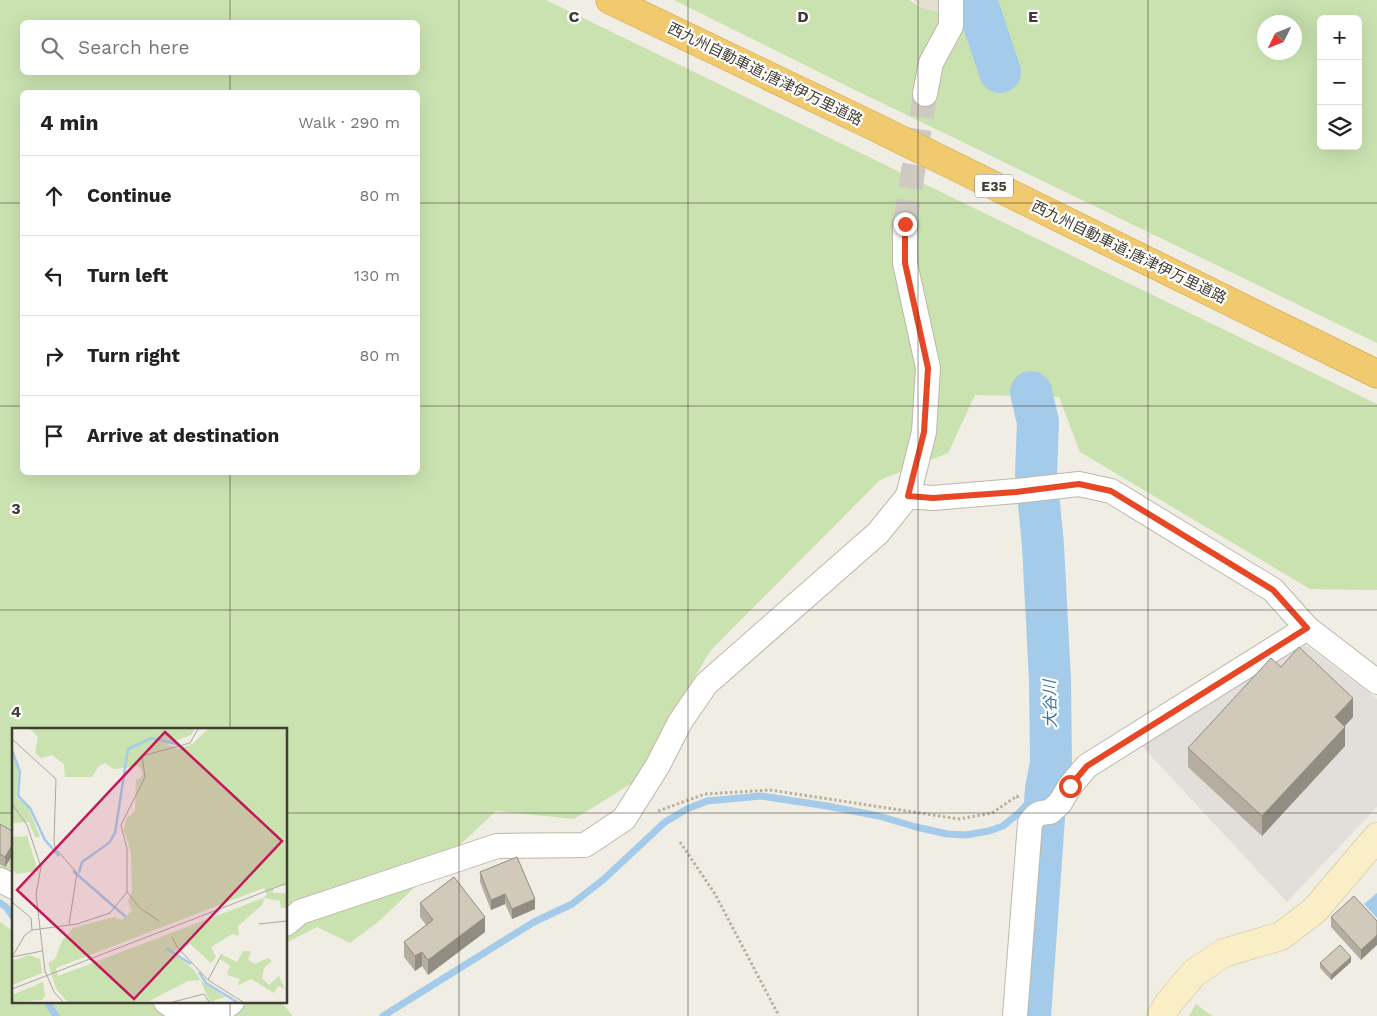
<!DOCTYPE html>
<meta charset="utf-8">
<style>
body{margin:0;font-family:"Work Sans","Noto Sans JP",sans-serif;background:#f6f6f6;color:#222}
.controls{position:absolute;right:15px;top:15px;display:grid;overflow:hidden;border-radius:8px;box-shadow:0 5px 20px #0002}
.controls button{width:45px;height:45px;display:grid;place-items:center;padding:0;border:0;border-bottom:1px solid #e0e0e0;background:#fff;color:#222;font:25px sans-serif}
.compass{position:absolute;left:1257px;top:15px;width:45px;height:45px;border-radius:50%;background:#fff;box-shadow:0 5px 20px #0002;rotate:227deg}
.stop{position:absolute;width:15px;height:15px;margin:-11px;border:4px solid #e74724;border-radius:50%;background:#fff}
.stop.end{background:#e74724;border-color:#fff;box-shadow:0 1px 5px #0008}
.list{margin:0;padding:0;list-style:none}
h2{display:flex;justify-content:space-between;align-items:center;height:65px;margin:0;padding:0 20px;font-size:21px}
h2 small{font-size:16px;font-weight:400;color:#767676}
.list li{display:grid;grid-template-columns:32px 1fr auto;gap:15px;align-items:center;box-sizing:border-box;height:80px;padding:0 20px;border-top:1px solid #e0e0e0}
.list b{display:block;font-size:19px;white-space:nowrap}
.list em{font-size:16px;font-style:normal;color:#767676}
.icon{flex:none;width:28px;height:28px;fill:none;stroke:currentColor;stroke-width:2;stroke-linecap:round;stroke-linejoin:round}
.map{position:relative;flex:none;width:1377px;height:1016px;overflow:hidden}
.search{position:absolute;background:#fff;box-shadow:0 5px 20px #0002;left:20px;top:20px;width:400px;height:55px;display:flex;align-items:center;gap:12px;box-sizing:border-box;padding:0 18px;border-radius:8px;color:#767676;font-size:19px}
.panel{position:absolute;background:#fff;box-shadow:0 5px 20px #0002;left:20px;top:90px;width:400px;height:385px;border-radius:8px}
.map>svg:first-child{display:block}
.residential{fill:#e4dfd2}
.industrial{fill:#e2ded9}
.green{fill:#cae2b0;fill-rule:evenodd}
.water{fill:#a4cbe9}
.lines{fill:none;stroke-linecap:round;stroke-linejoin:round}
.stream{stroke:#a4cbe9;stroke-width:7}
.river{stroke:#a4cbe9;stroke-width:42}
.street-tunnel{stroke:#cdcac1;stroke-width:24;stroke-dasharray:24 12;stroke-linecap:butt}
.street-casing{stroke:#beb7aa;stroke-width:26}
.secondary-casing{stroke:#cdc097;stroke-width:29}
.highway-casing{stroke:#cf9e3f;stroke-width:29}
.path{stroke:#bbb09a;stroke-width:3;stroke-dasharray:2.5 2.5;stroke-linecap:butt}
.street{stroke:#fff;stroke-width:24}
.secondary{stroke:#f9eec5;stroke-width:28}
.highway{stroke:#f1c96e;stroke-width:28}
.wall{fill:#b4ada0}
.shaded-wall{fill:#928d82}
.building{fill:#d1c9ba;stroke:#928d82}
.route{stroke:#e74724;stroke-width:6}
.grid{fill:none;stroke:#423d34;stroke-width:1;stroke-opacity:0.55}
.labels{text-anchor:middle;dominant-baseline:central;stroke-width:4.5;stroke-linejoin:round;paint-order:stroke}
.shield{fill:#fff;stroke:#7b7771;stroke-width:1}
.shield-label{font-size:14px;font-weight:bold;fill:#423d34}
.street-label{font-size:15px;fill:#423d34;stroke:#fff}
.water-label{font-size:16px;font-style:italic;fill:#3873a3;stroke:#fff}
.inset-river{fill:none;stroke:#a4cbe9;stroke-width:2.5}
.inset-road{fill:none;stroke:#aaa79e;stroke-width:1}
.view{fill:#c2185b;fill-opacity:0.15;stroke:#c2185b;stroke-width:2.5}
.inset-edge{fill:none;stroke:#423d34;stroke-width:2.5}
.grid-label{font-size:16px;text-anchor:middle;font-weight:bold;fill:#423d34;stroke:#fff;stroke-width:4.5;stroke-linejoin:round;paint-order:stroke}
</style>
<div class="map">
<svg width="1377" height="1016" viewBox="0 0 1377 1016">
<rect width="100%" height="100%" fill="#f0ede4"/>
<path class="residential" d="M914 0H943V13L920 7Z"/>
<path class="industrial" d="M1303 643 1377 699V807L1287 902 1140 744Z"/>
<g class="green">
<path d="M0 0H546L1377 404V590L1310 589 1080 452 1059 397 975 395 948 453 880 480 710 651 634 782 574 819 496 811 378 922 350 943 317 927 286 943V730H14V875L0 868ZM22 22H418V72H22ZM22 92H418V472H22Z"/>
<path d="M674 0H909L920 7 988 25 987 0H1377V343L847 86ZM1321 19H1358V146H1321ZM1264 22H1294V52H1264Z"/>
<path d="M0 922 14 932V1002H281L293 1016H0Z"/>
<path d="M1196 1004 1212 1016H1189Z"/>
</g>
<path class="water" d="M1377 893V918L1364 904Z"/>
<g class="lines">
<g class="stream">
<path d="M0 903 6 907 14 918"/>
<path d="M49 1002V1005L56 1016"/>
<path d="M383 1016 534 922 572 904 604 879 665 822 687 809 707 801 761 796 827 806 879 816 916 827 947 834 966 835 989 831 1003 826 1019 813 1036 795 1046 789"/>
</g>
<g class="river">
<path d="M976 0 1000 72"/>
<path d="M1030 1016 1046 789 1051 763 1050 680 1043 545 1036 474 1038 422 1031 392"/>
</g>
<path class="street-tunnel" d="M905 224 925 94"/>
<defs>
<g id="street">
<path d="M925 94 931 63 951 26V0"/>
<path d="M905 224V263L928 368 924 432 908 496"/>
<path d="M0 880 14 887"/>
<path d="M286 924 300 912 497 846 585 845 624 819 658 765 680 722 706 684 878 533 908 496 933 498 1016 491 1079 484 1111 491 1273 590 1307 628 1377 682"/>
<path d="M166 1002 186 1015 208 1016"/>
<path d="M213 1016 232 1002"/>
<path d="M1015 1016 1030 823C1037 813 1038 813 1050 812L1060 803 1070 786 1087 766 1307 628"/>
</g>
<path id="secondary" d="M1161 1016 1168 1004 1194 973 1224 953 1281 936 1315 910 1377 837"/>
<path id="highway" d="M610 0 873 126 1377 374"/>
</defs>
<use href="#street" class="street-casing"/>
<use href="#secondary" class="secondary-casing"/>
<use href="#highway" class="highway-casing"/>
<g class="path">
<path d="M658 811 705 794 770 790 959 819 992 813 1017 796 1019 799"/>
<path d="M680 842 715 894 779 1016"/>
</g>
<use href="#street" class="street"/>
<use href="#secondary" class="secondary"/>
<use href="#highway" class="highway"/>
</g>
<g class="wall">
<path d="M1353 717 1345 726V746L1262 836 1188 767V748Z"/>
<path d="M0 824 14 832 5 867 0 864Z"/>
<path d="M480 872 535 909 512 919 505 904 491 910 480 882Z"/>
<path d="M420 903 485 932 428 975 422 966 415 971 404 957V942L426 925 420 917Z"/>
<path d="M1331 917 1377 921 1361 960 1331 927Z"/>
<path d="M1351 962 1331 980 1320 968V963Z"/>
</g>
<g class="shaded-wall">
<path d="M1353 698V717L1335 736V717Z"/>
<path d="M1345 727V746L1262 836V816Z"/>
<path d="M14 842V853L5 867V857Z"/>
<path d="M505 894V904L491 910V900Z"/>
<path d="M535 899V909L512 919V909Z"/>
<path d="M485 917V932L428 975V960Z"/>
<path d="M1377 935V945L1361 960V950Z"/>
<path d="M422 952V966L415 971V956Z"/>
<path d="M1351 957V962L1331 980V975Z"/>
</g>
<g class="building">
<path d="M1299 647 1353 698 1335 717 1345 727 1262 816 1188 748 1271 658 1281 667Z"/>
<path d="M0 824 14 832V842L5 857 0 854Z"/>
<path d="M517 857 535 899 512 909 505 894 491 900 480 872Z"/>
<path d="M454 877 485 917 428 960 422 952 415 956 404 942 433 920 420 903Z"/>
<path d="M1354 896 1377 921V935L1361 950 1331 917Z"/>
<path d="M1340 945 1351 957 1331 975 1320 963Z"/>
</g>
<g class="lines">
<path class="route" d="M905 224V263L928 368 924 432 908 496 933 498 1016 492 1079 484 1111 491 1273 590 1307 628 1087 766 1070 786"/>
</g>
<path class="grid" d="M230 0V22M459 0V1016M688 0V1016M918 0V1016M1148 0V1016M230 72V92M0 203H22M418 203H1377M0 406H22M418 406H1377M230 472V730M0 610H1377M0 813H14M286 813H1377M230 1002V1016"/>
<g class="labels">
<rect class="shield" x="975" y="174.5" width="38" height="23" rx="4"/>
<g class="shield-label">
<text x="994" y="186">E35</text>
</g>
<g class="street-label">
<text transform="translate(765 74) rotate(26)">西九州自動車道;唐津伊万里道路</text>
<text transform="translate(1129 252) rotate(26)">西九州自動車道;唐津伊万里道路</text>
</g>
<g class="water-label">
<text transform="translate(1050 704) rotate(-91)">大谷川</text>
</g>
</g>
<g transform="translate(12 728)">
<rect width="275" height="275" fill="#f0ede4"/>
<path d="M18 1H183L179 7 155 16 166 21 180 16 196 1H275V157L261 159V165H274L275 180H269L268 173 252 170 251 176 226 198 227 208 220 206 199 219 204 229 199 235 178 216 161 224 183 243 189 253 213 269 198 274 188 252 176 253 137 273 119 274H56L44 261 36 235 43 231 50 213 61 200 102 189 110 192 120 183 116 173 120 163 119 125 112 102 114 91 123 83 124 52 129 50 131 44 127 38 102 41 93 35 87 38 80 49H53L52 36 40 27 29 30 23 25 26 9ZM252 160 255 167 251 170 46 248 44 240ZM0 23 7 44 4 69 16 79 28 109H23L17 94 0 95ZM15 108 26 143 4 146 0 139V109ZM231 223H239L236 231 242 236 256 230 260 233 252 240 250 250 257 257 267 248 273 261 266 258 262 265 239 251 225 258 228 251 215 247 218 238 208 231 211 227 225 234ZM17 227 28 231 30 245 0 257V233ZM31 254 33 268 30 272 0 274V267Z" fill="#cae2b0" fill-rule="evenodd"/>
<path class="inset-river" d="M0 22 8 44 6 68 18 80 33 112 47 128M61 143 114 189M67 145 70 134 97 115 103 105 116 21 139 10 165 16M154 220 179 236M187 244 194 255 225 274"/>
<path class="inset-road" d="M0 11 44 51 42 113 43 120 65 145 57 196M0 76 15 97 29 139 24 166 33 243 42 264 51 274M115 164 128 180 147 193M0 174 19 190 20 202M247 196 275 193M160 209 165 219 196 252 231 274M0 229 13 207 20 202 65 196 98 185 115 164V121L109 97 133 49 130 28 178 15 186 1M0 229 30 223M196 252 210 226M0 261 275 155M161 274 192 266 197 274"/>
<path class="view" d="M153 4 270 113 122 271 5 162Z"/>
<rect width="275" height="275" class="inset-edge"/>
</g>
<g class="grid-label">
<text x="574" y="22">C</text>
<text x="803" y="22">D</text>
<text x="1033" y="22">E</text>
<text x="16" y="514">3</text>
<text x="16" y="717">4</text>
</g>
</svg>
<div class="controls">
<button>+</button>
<button>−</button>
<button><svg class="icon" aria-label="layers" viewBox="0 0 24 24"><path d="M12 4l9 5-9 5-9-5zM3 14l9 5 9-5"/></svg></button>
</div>
<svg class="compass" viewBox="-18 -18 36 36"><path d="M0-13l5 13h-10z" fill="#e53935"/><path d="M0 13l5-13h-10z" fill="#767676"/></svg>
<div class="stop" style="left:1070px;top:786px"></div>
<div class="stop end" style="left:905px;top:224px"></div>
<div class="search"><svg class="icon" aria-label="search" viewBox="0 0 24 24"><circle cx="10" cy="10" r="6"/><path d="M15 15l6 6"/></svg>Search here</div>
<section class="panel">
<h2>4 min<small>Walk · 290 m</small></h2>
<ul class="list">
<li><svg class="icon" aria-label="ahead" viewBox="0 0 24 24"><path d="M12 20V5M6 11l6-6 6 6"/></svg><div><b>Continue</b></div><em>80 m</em></li>
<li><svg class="icon" aria-label="left" viewBox="0 0 24 24"><path d="M17 20v-9H6M10 6l-5 5 5 5"/></svg><div><b>Turn left</b></div><em>130 m</em></li>
<li><svg class="icon" aria-label="right" viewBox="0 0 24 24"><path d="M7 20v-9h11M14 6l5 5-5 5"/></svg><div><b>Turn right</b></div><em>80 m</em></li>
<li><svg class="icon" aria-label="arrive" viewBox="0 0 24 24"><path d="M6 21V4h12l-3 4 3 4H6"/></svg><div><b>Arrive at destination</b></div></li>
</ul>
</section>
</div>
